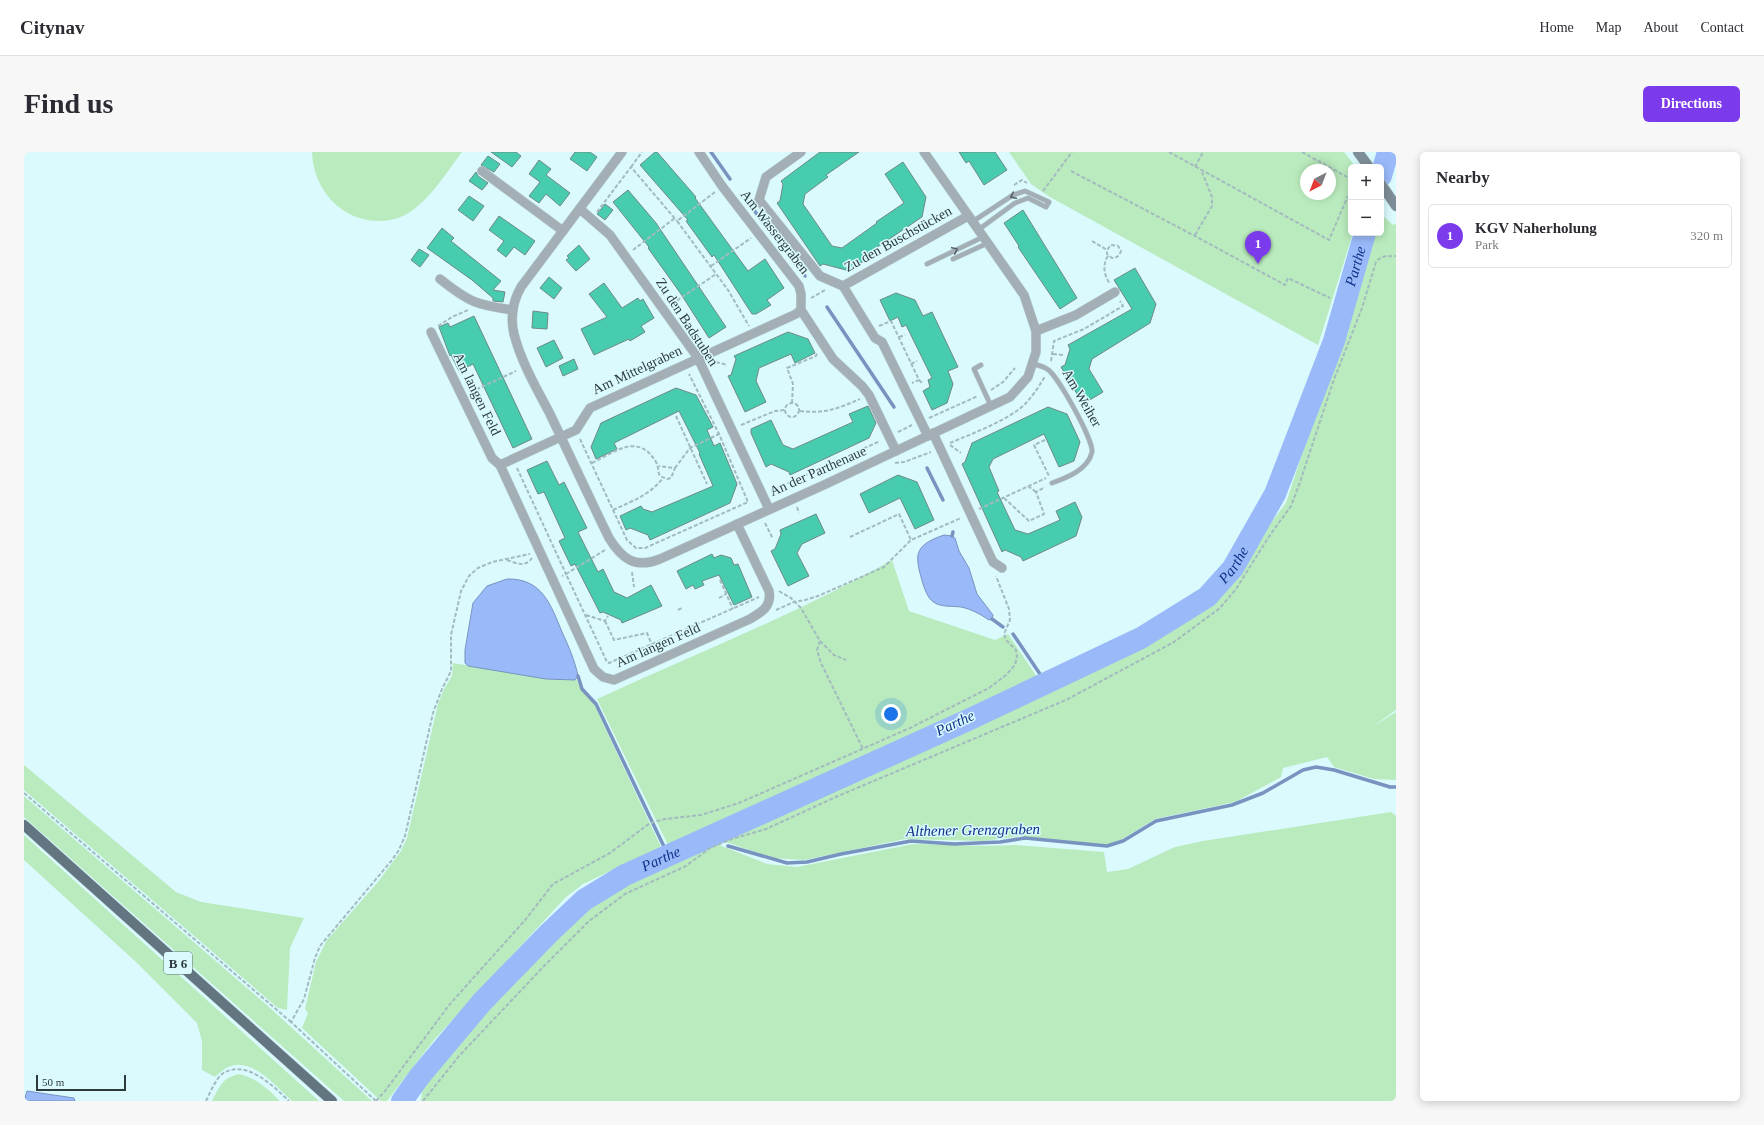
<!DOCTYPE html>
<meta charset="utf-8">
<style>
body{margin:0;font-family:Georgia,serif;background:#f7f7f7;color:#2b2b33}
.controls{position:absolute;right:12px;top:12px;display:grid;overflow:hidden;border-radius:6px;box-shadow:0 2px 10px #0003}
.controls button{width:36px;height:36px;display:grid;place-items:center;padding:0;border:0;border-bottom:1px solid #e1e1e2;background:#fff;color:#2b2b33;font:20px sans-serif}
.compass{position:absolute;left:1276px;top:12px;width:36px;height:36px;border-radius:50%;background:#fff;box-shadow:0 2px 10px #0003;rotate:222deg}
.scale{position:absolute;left:12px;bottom:10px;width:90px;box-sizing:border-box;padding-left:4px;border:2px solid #2d3a3b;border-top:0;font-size:11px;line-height:14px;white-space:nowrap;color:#2d3a3b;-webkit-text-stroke:3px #dafafe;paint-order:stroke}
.you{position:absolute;left:867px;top:562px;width:14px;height:14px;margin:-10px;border:3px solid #fff;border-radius:50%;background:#1a73e8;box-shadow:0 0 0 6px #1a73e833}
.badge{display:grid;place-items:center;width:26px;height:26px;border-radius:50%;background:#7c3aed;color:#fff;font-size:13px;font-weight:700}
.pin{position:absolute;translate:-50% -33px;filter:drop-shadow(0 1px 2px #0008)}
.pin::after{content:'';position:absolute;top:21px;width:14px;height:12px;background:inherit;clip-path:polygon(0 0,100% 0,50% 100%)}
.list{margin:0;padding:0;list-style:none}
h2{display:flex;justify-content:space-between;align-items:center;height:52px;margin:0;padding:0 16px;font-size:17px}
h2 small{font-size:13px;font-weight:400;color:#7c7c81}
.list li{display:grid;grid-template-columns:26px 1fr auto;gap:12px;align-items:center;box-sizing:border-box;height:64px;margin:0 8px 8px;padding:0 8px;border:1px solid #e1e1e2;border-radius:6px}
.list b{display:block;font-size:15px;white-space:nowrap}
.list p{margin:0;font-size:13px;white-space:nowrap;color:#7c7c81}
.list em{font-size:13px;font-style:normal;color:#7c7c81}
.map{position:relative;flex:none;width:1372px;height:949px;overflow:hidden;border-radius:6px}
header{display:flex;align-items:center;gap:24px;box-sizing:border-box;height:56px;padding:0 20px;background:#fff;border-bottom:1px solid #e1e1e2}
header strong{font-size:19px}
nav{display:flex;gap:22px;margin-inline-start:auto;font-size:14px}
.intro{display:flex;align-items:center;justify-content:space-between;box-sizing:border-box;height:96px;padding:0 24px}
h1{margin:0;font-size:28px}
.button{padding:10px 18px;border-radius:6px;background:#7c3aed;color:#fff;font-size:14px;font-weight:700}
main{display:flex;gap:24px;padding:0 24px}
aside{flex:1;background:#fff;border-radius:6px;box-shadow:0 2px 10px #0003}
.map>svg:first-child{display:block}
.green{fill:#baebbe;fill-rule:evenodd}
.water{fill:#9ab9f9;stroke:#7993c0}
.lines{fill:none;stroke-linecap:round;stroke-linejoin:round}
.stream{stroke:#7993c0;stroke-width:3.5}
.river{stroke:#9ab9f9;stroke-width:22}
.building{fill:#48ccb0;stroke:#6e8a82}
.lane-casing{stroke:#bbd7db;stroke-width:5.5}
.street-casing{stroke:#bbd7db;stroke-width:10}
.secondary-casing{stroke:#bbd7db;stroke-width:11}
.primary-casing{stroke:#bbd7db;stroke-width:11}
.path{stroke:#a2bbbe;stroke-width:2;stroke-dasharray:4 2;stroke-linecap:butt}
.lane{stroke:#a4afb5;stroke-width:4.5}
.street{stroke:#a4afb5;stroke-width:9}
.secondary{stroke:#7e8d97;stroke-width:10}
.primary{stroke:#627581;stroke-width:10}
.oneway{stroke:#576366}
.labels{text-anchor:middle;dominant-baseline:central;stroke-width:3;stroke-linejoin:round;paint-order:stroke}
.shield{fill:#dafafe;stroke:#617476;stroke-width:1}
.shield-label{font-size:13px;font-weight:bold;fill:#2d3a3b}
.street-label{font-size:14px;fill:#2d3a3b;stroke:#dafafe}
.water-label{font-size:15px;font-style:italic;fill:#103189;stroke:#dafafe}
</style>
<header>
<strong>Citynav</strong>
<nav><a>Home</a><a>Map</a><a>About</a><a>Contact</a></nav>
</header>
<div class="intro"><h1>Find us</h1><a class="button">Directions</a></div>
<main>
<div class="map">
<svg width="1372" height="949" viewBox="0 0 1372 949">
<rect width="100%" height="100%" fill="#dafafe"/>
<g class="green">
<path d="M288 0H438C421 22 406 49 381 63 373 67 364 69 355 69 317 69 289 37 288 0Z"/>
<path d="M985 0H1320L1332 15H1327V81H1329L1294 193 1026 45 1007 32ZM1282 18H1306V42H1282Z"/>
<path d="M1357 62 1369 73 1372 71V558L1347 576 1372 560V628L1350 627 1310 615 1303 605 1259 616 1257 625 1211 650 1131 667 1095 689 1083 693 997 684 959 689 881 687 780 708 749 706 690 686 831 622 1054 525 1126 488 1188 444 1214 414 1262 351 1300 235 1324 172 1349 81H1357Z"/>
<path d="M868 408 885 459 971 488 984 482 1015 528 646 697 573 547C671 502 775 461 868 408Z"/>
<path d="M429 511 522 527 549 528 552 527 560 541 569 550 637 695 559 732 541 746 410 888 363 949H357L278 876 284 861 281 857 292 810 303 788 354 730 377 699 383 686 414 552 420 537 428 524Z"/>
<path d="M0 613 152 740 177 750 280 766 266 796 263 858 254 856 0 638Z"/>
<path d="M0 644 245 855 348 949H320L0 665Z"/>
<path d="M1367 660 1372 664V949H397L399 930 447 870 518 794 565 749 685 689 743 712 773 715 889 692 962 694 991 693 1080 700 1083 720 1104 717 1151 695 1179 689Z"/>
<path d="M0 683 23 704 295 949H268C254 936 229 906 207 914 201 916 196 920 191 925L178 918V889L173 871 112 810 0 708Z"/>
<path d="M215 922C232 926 244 937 256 949H188C196 934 198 926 215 922Z"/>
</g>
<g class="water">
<path d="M920 383 928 384 931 386 935 399 945 416 953 442 969 463 968 467 965 468C956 462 947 457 937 455 929 454 920 455 913 452 904 448 902 440 899 432 891 404 888 394 920 383Z"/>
<path d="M483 427C518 426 527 453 538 480 545 495 551 509 554 524L551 528 522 527 444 514 441 511V498L449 451 463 434Z"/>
<path d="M3 939 50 946 51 949H0Z"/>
</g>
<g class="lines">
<g class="stream">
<path d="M687 0 706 27"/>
<path d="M729 57 781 124"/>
<path d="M803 155 870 255"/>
<path d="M903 316 919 348"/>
<path d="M928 384 929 380"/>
<path d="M968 467 979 475"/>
<path d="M989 482 1022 531"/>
<path d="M554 524 558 537 572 552 644 703"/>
<path d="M682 686 690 689"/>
<path d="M704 694 763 711 783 710 817 702 887 689 930 692 976 690 1001 686 1083 694 1099 689 1132 669 1208 653 1239 641 1279 618 1292 615 1310 618 1366 635H1372"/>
</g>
<g class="river">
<path d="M1357 24 1364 0"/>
<path id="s1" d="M378 949 395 925 458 850 525 781 560 748 601 723 944 568 1117 486 1183 445 1209 416 1251 342 1310 189 1341 81"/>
</g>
</g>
<g class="building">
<path d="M467 0H492L497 4 488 15Z"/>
<path d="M551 0H566L573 5 563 19 546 7Z"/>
<path d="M631 0H633L672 45 671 46 724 119 741 107 760 136 743 148 747 153 732 162H728L690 103 688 105 662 69 664 68 616 13Z"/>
<path d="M796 0H835L802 23 804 25 781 42 779 52 808 94 818 96 853 71 852 70 880 51 861 22 879 10 902 45 898 65 852 96 854 99 824 120 822 118 799 112 796 114 753 51 756 49 759 32 757 29Z"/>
<path d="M935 0H971L983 18 960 33 945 9 942 11Z"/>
<path d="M464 4 476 12 470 20 457 13Z"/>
<path d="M515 8 527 17 522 23 546 41 536 54 522 42 515 51 505 44 516 30 505 22Z"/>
<path d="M452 20 454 24 464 31 458 38 445 29Z"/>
<path d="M604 38 632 71 702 175 685 186 657 142 624 96 625 95 589 50Z"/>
<path d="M445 44 460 54 449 69 434 58Z"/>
<path d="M581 52 589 58 581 68 573 62Z"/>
<path d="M999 58 1053 146 1036 157 994 95 995 94 980 71Z"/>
<path d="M475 64 511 89 501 103 490 95 482 105 473 98 480 89 465 78Z"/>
<path d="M418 76 430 86 427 89 477 129 469 138 481 140 479 150 469 149V146L448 128 403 96Z"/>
<path d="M555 93 566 107 552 119 542 108 545 106 543 104Z"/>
<path d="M395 97 405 103 396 115 387 108Z"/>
<path d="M1111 116 1132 152 1126 171 1068 207 1065 217 1079 240 1059 252 1037 215 1041 213 1046 197 1044 193 1108 157 1090 128Z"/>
<path d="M525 125 538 136 530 147 516 136Z"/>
<path d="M580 131 598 156 614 146 616 149 619 147 630 166 617 174 621 180 606 189 605 187 570 203 557 177 583 165 565 142Z"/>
<path d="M872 141 891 148 899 164 908 160 934 215 924 219 929 232 923 251 908 258 899 239 906 235 904 228 908 226 882 173 878 175 874 165 866 169 856 148Z"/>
<path d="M509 159 524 161 523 177 508 176Z"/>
<path d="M450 164 508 287 489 296 449 212 435 219 427 203 426 204 415 175 424 171 426 175Z"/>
<path d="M764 180 784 187 791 201 771 211 767 202 735 216 732 229 742 250 721 260 704 224 707 223 712 207 710 204Z"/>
<path d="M530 188 539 206 522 215 513 196Z"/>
<path d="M550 207 554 217 539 224 535 214Z"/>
<path d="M652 236 672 243 689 275 683 278 690 294 696 291 713 332 706 351 626 388 624 383 606 376 602 378 596 364 617 354 619 357 628 360 689 334 675 302 676 301 655 259 590 291 593 297 572 307 567 295 577 271Z"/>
<path d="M844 254 852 271 845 286 766 323 765 320 747 312 742 315 727 281V277L747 268 759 293 769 297 829 270 825 262Z"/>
<path d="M1024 255 1043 262 1056 290 1050 309 1035 315 1020 282 969 307 965 315 975 339 973 340 991 378 1004 382 1036 368 1032 359 1051 350 1058 365 1052 384 999 409 997 405 981 398 978 400 938 312 941 310 948 291Z"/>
<path d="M523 309 535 333 540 330 563 376 554 380 574 420 579 417 590 440 603 446 627 433 638 454 598 471 597 468 579 460 576 461 551 412 547 414 535 389 541 386 520 340 514 342 503 318Z"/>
<path d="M874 323 893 330 910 368 891 377 876 346 845 361 836 342Z"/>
<path d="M792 362 801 381 778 392 773 401 785 424 764 434 747 399 751 397 757 382 756 378Z"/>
<path d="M688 402 690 406 697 403 707 406 710 413 714 412 728 445 710 453 695 423 678 429 680 433 671 437 669 433 662 437 653 419Z"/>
</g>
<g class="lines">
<defs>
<g id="lane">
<path d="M948 70 989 43 1001 39 1025 50 1022 55 1004 46 991 51 954 78"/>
<path d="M929 107 964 91"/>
<path d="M903 112 959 85"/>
<path d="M1009 212C1013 213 1019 214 1023 217 1033 222 1070 289 1068 300 1064 318 1042 326 1028 331"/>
<path d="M957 213 950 217 967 254"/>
</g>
<g id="street">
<path d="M598 0 497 135C489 149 486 165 490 182 497 210 513 237 526 262 546 304 565 345 585 386 598 407 611 417 636 407L802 332 986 245 1004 225 1012 200V179L1000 143 900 0"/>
<path d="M675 0 698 34 775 134 777 142V158L809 207 838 234 845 243 872 299"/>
<path d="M777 0 742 25 735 48 796 124 819 134 851 186 858 190 904 284"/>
<path d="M458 19 539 79"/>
<path d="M556 57 586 83 674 206 745 357"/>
<path d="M416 127C445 150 452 153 489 158"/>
<path d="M819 134 944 64"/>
<path d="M1012 179 1052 163 1091 140"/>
<path d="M407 180 468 306 476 313"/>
<path d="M909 281 969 410 978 416"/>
<path d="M713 372 745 439C748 454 738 460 726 467L590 528 579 525 570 517 476 313 552 278 566 256 772 162 777 158"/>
</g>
<g id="secondary">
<path d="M1334 0 1345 15"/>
<path d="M1357 32 1372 54"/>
</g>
<path id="primary" d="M0 673 308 949"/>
</defs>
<use href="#lane" class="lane-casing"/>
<use href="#street" class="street-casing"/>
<use href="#secondary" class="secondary-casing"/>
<use href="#primary" class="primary-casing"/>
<g class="path">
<path d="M1145 0 1305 88 1324 44"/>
<path d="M1278 0 1323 25"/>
<path d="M607 15 618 0"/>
<path d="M1171 15 1179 0"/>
<path d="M1047 19 1171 84 1261 133 1264 126 1306 146"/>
<path d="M990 33 998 28 1003 31"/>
<path d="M1019 39 1048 0"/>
<path d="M691 40 653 69 704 138 725 174"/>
<path d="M573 60 607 15 653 69"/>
<path d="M1171 83 1188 54V45L1178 20"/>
<path d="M1068 89 1083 98 1087 93 1094 94 1097 99C1095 104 1093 106 1088 106L1083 102V98"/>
<path d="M609 98 651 66"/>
<path d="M1084 104C1078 113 1080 123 1086 132"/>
<path d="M687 114 727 86"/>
<path d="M787 146 801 138"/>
<path d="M648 152 692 122"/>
<path d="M414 174 428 165 444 158"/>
<path d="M855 174 867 169 895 228 888 231"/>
<path d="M875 185 881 183"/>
<path d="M1029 202 1039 203"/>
<path d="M1027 209 1030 189 1060 177 1099 154 1096 149"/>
<path d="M692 210 703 213"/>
<path d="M887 212 893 209"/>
<path d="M895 228 899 232"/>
<path d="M967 238 979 230 991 216"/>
<path d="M447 240 492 219"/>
<circle cx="768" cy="258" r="7"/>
<path d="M768 251 769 232 763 216 792 204 793 201"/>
<path d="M776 259C800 262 813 257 836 247"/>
<path d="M652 264 683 332"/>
<path d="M905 266 954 244"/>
<path d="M717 273 751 259 761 258"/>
<path d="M874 280 888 273"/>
<path d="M556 287 603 388 612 396H621L724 350 695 282 665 222"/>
<path d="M1021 288 1010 293 1025 324"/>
<path d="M926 291C947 282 988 267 1003 250 1010 242 1016 233 1021 224"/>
<path d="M926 293 937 301"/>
<path d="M568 311C591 300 614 280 632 310 635 315 633 319 636 324L643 327 647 326 651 316 635 314"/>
<path d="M871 311 880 310 907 300"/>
<path d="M493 316 542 422 538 424"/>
<path d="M651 316 666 296 695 282"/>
<path d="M1004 334 1012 340"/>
<path d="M747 339 856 289"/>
<path d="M980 346 1005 369 1020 362 1012 340 1021 335"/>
<path d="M773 355 775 361"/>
<path d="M955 357 1022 326"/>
<path d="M589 358C608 349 626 343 639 326"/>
<path d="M741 371 749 387"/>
<path d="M826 385 875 362 887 388"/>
<path d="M581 398 542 422 583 510 585 511 735 445"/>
<path d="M483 408C492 411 501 416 508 406"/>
<path d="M608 420 610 435"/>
<path d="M696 428 709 457"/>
<path d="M755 439 767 446 777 456 796 489 810 503 822 508"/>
<path d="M695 446 702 442"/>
<path d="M654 458 658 456"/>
<path d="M752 458 770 450 781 448 794 444 860 415 887 388 937 366"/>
<path d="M562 463 581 469 584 464"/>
<path d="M581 469 590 488 623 481 628 493"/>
<path d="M796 489 793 498 797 511 839 597"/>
<path d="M0 641 267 870"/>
<path d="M182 949C186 941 191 928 198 922 222 906 249 934 265 949"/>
<path d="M352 949 361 939 426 852 502 767 529 732 586 701 626 671 641 667 677 663 715 651 886 576 965 536 982 523 991 513 993 505 992 498 982 488 980 482 986 468 985 457 972 424"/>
<path d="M352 949 267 870 280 847 291 806 296 794 368 708 375 698 381 684 409 561 418 537 427 519V483L437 439 445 424 454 416 468 410 506 402"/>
<path d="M399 949 435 904 521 813 565 769 601 742 662 714 686 696 708 687 742 677 814 644 1042 548 1150 490 1196 456 1212 437 1246 383 1267 354 1275 333 1309 230 1338 156 1352 110C1358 102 1364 105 1372 104"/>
</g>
<use href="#lane" class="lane"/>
<use href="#street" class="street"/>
<use href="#secondary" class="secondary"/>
<use href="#primary" class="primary"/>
</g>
<defs><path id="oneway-chevron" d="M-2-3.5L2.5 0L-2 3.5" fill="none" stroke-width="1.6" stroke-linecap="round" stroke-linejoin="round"/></defs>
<g class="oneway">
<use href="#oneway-chevron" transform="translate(989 44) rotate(154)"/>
<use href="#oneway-chevron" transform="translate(931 98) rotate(-25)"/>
</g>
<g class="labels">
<rect class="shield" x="140" y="800" width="28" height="22" rx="3"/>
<g class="shield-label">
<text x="154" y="811">B 6</text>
</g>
<g class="street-label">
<text transform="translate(751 80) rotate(52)">Am Wassergraben</text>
<text transform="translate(874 87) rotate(-29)">Zu den Buschstücken</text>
<text transform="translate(663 170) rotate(57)">Zu den Badstuben</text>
<text transform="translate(613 218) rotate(-25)">Am Mittelgraben</text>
<text transform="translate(453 242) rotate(64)">Am langen Feld</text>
<text transform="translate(1058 246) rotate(60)">Am Weiher</text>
<text transform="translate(794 319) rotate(-24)">An der Parthenaue</text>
<text transform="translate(634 493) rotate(-24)">Am langen Feld</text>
</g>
<g class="water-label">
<text stroke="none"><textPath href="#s1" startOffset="1331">Parthe</textPath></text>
<text stroke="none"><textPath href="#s1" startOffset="1007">Parthe</textPath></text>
<text transform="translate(931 571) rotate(-25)">Parthe</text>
<text transform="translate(949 678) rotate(-1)">Althener Grenzgraben</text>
<text stroke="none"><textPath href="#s1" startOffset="359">Parthe</textPath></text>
</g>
</g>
</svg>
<div class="controls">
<button>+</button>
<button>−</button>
</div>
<svg class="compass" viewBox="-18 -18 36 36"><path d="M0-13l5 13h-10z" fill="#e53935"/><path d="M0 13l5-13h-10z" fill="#7c7c81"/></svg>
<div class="scale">50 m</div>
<div class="you"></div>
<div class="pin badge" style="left:1234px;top:112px">1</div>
</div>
<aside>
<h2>Nearby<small></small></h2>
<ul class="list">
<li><span class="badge">1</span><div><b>KGV Naherholung</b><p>Park</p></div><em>320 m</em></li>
</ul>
</aside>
</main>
